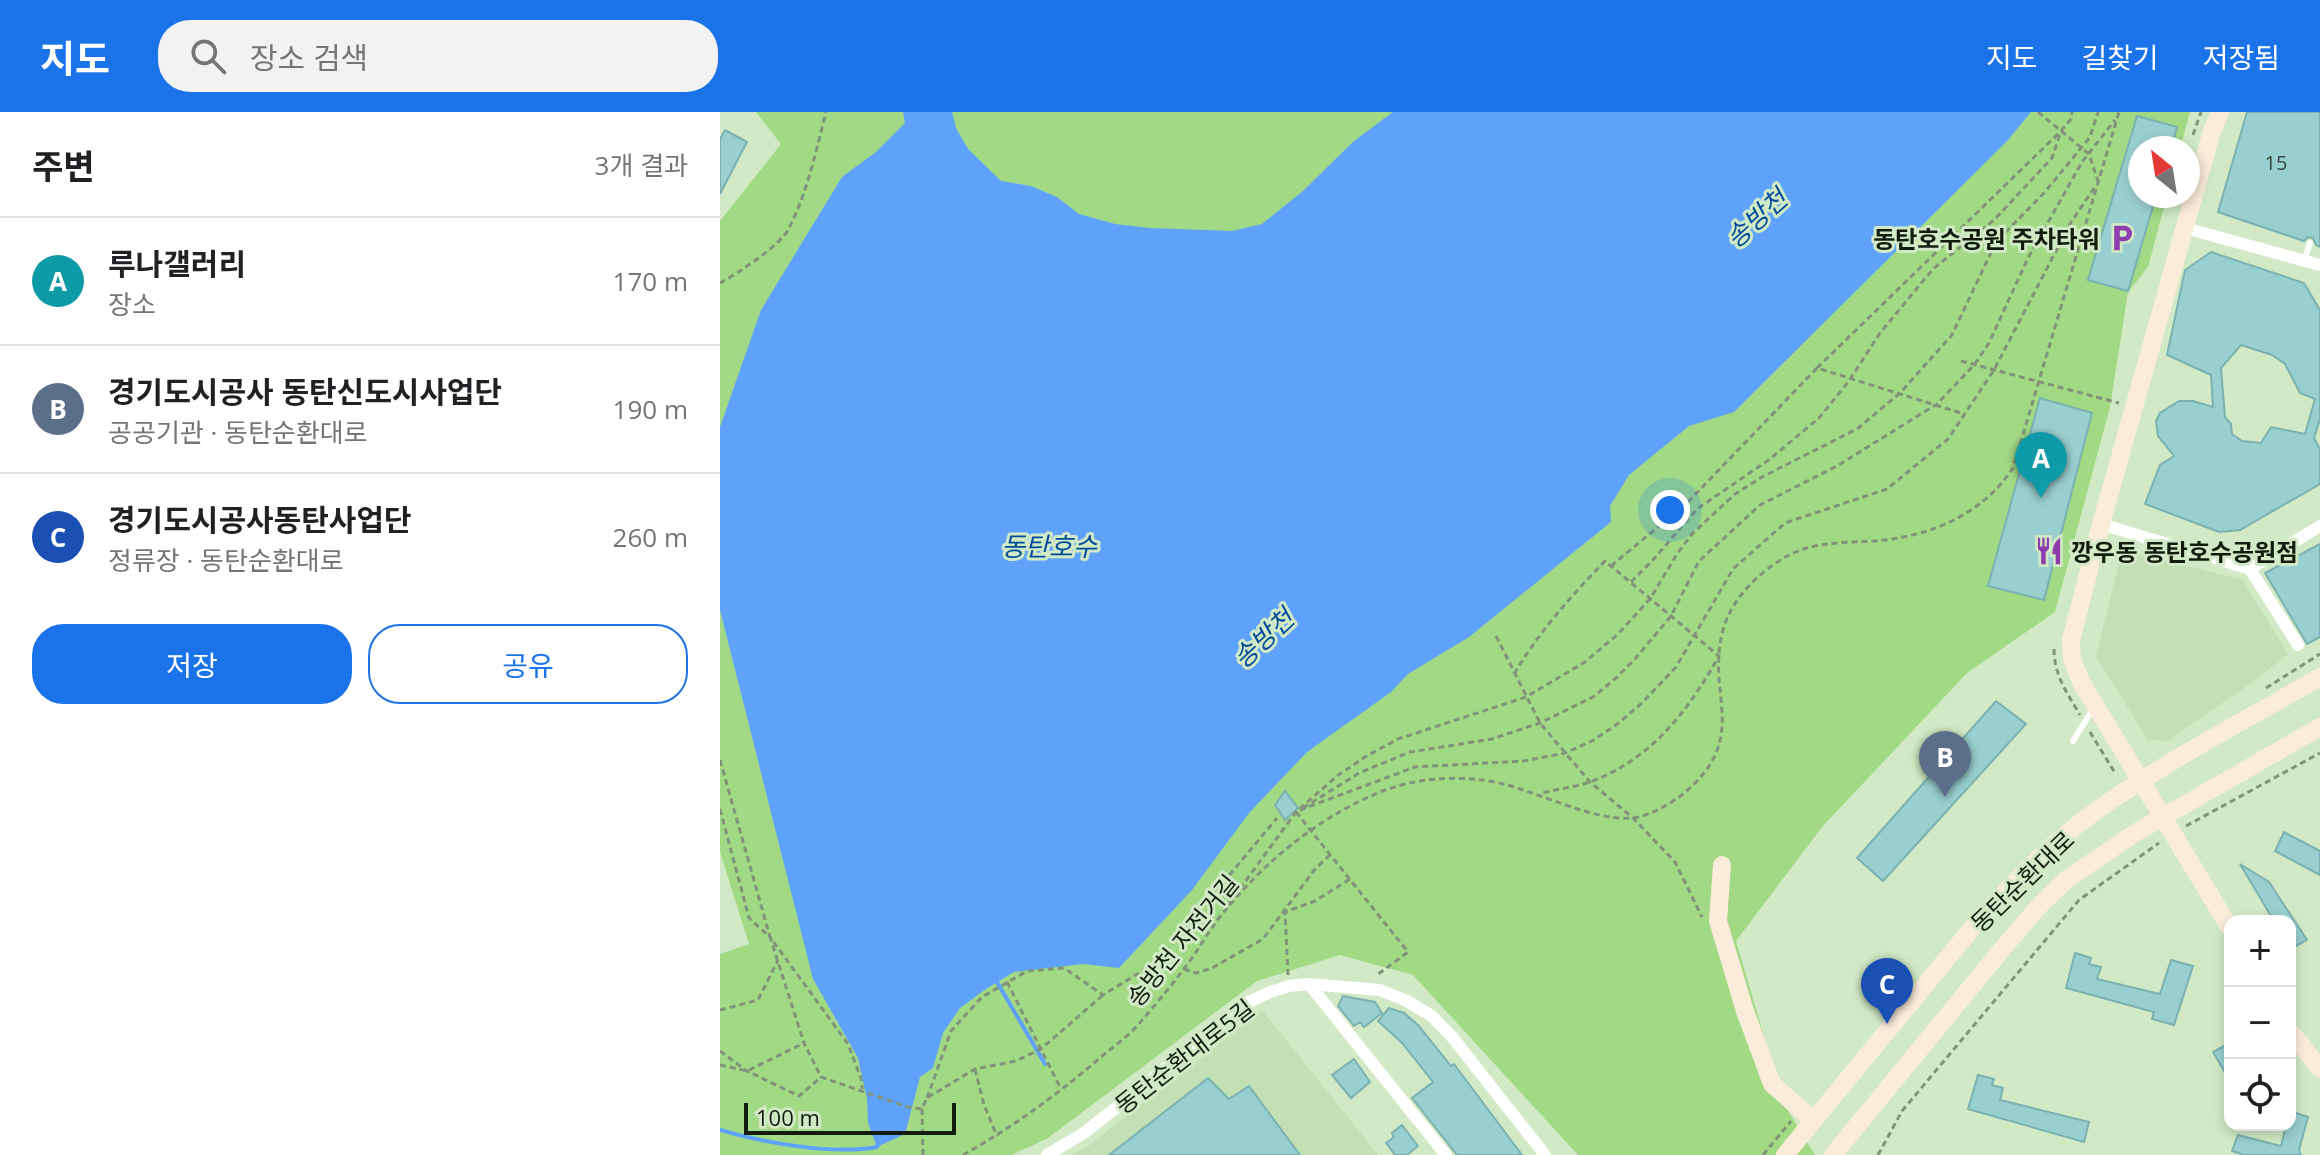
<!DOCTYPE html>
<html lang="ko">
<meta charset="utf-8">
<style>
body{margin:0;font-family:"Open Sans","Noto Sans KR",sans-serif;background:#f2f2f2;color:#202124}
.controls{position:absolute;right:24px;bottom:24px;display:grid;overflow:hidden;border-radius:16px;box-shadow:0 4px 12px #0003}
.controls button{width:72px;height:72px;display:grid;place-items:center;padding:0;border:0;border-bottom:2px solid #e0e0e0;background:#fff;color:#202124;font:40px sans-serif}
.compass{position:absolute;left:1408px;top:24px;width:72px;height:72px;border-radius:50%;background:#fff;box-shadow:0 4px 12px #0003;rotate:330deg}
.scale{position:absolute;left:24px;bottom:20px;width:212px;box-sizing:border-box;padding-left:8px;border:4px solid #121b0e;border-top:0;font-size:22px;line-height:28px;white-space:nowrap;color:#121b0e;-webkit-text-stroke:6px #d1eac5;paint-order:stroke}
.you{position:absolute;left:950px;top:398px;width:28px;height:28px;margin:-20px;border:6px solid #fff;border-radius:50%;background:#1a73e8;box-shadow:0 0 0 12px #1a73e833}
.badge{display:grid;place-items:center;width:52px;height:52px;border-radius:50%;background:#1a73e8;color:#fff;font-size:26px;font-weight:700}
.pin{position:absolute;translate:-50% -66px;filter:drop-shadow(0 2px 4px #0008)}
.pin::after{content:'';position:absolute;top:42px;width:28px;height:24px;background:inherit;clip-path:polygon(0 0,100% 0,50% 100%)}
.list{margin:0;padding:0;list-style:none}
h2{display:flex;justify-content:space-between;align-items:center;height:104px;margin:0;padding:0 32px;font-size:34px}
h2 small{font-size:26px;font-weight:400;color:#757577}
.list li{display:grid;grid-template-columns:52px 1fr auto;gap:24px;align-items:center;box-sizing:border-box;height:128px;padding:0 32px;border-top:2px solid #e0e0e0}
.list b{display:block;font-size:30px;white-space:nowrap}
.list p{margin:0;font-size:26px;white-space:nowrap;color:#757577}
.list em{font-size:26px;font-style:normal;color:#757577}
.actions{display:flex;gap:16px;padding:24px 32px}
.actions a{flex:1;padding:18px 0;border:2px solid #1a73e8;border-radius:32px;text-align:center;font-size:28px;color:#1a73e8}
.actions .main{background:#1a73e8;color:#fff}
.icon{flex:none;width:44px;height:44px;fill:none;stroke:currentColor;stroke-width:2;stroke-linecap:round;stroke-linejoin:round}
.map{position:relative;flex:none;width:1600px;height:1043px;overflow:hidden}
header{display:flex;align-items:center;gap:48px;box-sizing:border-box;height:112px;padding:0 40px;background:#1a73e8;color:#fff}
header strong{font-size:38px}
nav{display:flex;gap:44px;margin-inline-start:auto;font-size:28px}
.search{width:560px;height:72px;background:#f2f2f2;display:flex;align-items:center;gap:20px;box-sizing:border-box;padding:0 28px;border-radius:32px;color:#757577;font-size:30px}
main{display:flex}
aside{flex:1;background:#fff}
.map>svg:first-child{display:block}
.built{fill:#c3e0b5}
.green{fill:#a1d985}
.water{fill:#5ea2fc}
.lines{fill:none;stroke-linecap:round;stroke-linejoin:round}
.stream{stroke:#5ea2fc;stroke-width:4}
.building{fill:#99cfce;stroke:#7cb1b1;stroke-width:2;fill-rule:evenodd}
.path{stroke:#819378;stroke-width:3;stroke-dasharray:6 4;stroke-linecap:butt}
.lane{stroke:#fff;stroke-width:6}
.street{stroke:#fff;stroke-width:12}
.secondary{stroke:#faecd9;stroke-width:18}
.labels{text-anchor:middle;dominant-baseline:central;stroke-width:6;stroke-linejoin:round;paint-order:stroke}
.number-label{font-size:20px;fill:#34483e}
.poi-label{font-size:24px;font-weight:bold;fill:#121b0e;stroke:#d1eac5;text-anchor:end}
.street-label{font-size:24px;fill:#121b0e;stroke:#d1eac5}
.water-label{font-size:26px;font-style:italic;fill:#004c9a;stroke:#d1eac5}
</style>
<header>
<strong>지도</strong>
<div class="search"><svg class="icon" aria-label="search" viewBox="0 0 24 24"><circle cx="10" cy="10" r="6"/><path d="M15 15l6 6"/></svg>장소 검색</div>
<nav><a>지도</a><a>길찾기</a><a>저장됨</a></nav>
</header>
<main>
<aside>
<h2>주변<small>3개 결과</small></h2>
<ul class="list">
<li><span class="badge" style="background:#0f9aa8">A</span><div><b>루나갤러리</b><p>장소</p></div><em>170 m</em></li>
<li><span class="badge" style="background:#5c6f8a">B</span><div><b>경기도시공사 동탄신도시사업단</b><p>공공기관 · 동탄순환대로</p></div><em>190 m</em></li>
<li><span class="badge" style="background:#1a4fb4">C</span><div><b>경기도시공사동탄사업단</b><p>정류장 · 동탄순환대로</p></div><em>260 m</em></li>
</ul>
<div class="actions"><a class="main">저장</a><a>공유</a></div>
</aside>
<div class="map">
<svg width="1600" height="1043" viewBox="0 0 1600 1043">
<rect width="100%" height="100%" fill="#d1eac5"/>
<g class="built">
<path d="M1402 438 1523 468 1568 542 1534 569 1448 629 1428 628 1376 544Z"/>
<path d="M542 898 658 1043H351L367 1035Z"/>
</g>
<path class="green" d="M36 0H1470L1460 36H1420V84H1447L1428 155 1408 180 1390 295 1335 500 1247 561 1102 715 1016 829 1064 992 1095 1043H858L693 863 620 843 537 869 328 1026 292 1043H0V842L29 832 0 740V109L61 32Z"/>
<path class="water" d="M183 0H232L236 16 248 37 281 69 311 74 337 85 359 102 395 112 430 116 512 119 542 112 583 79 634 29 673 0H1311L1288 28 1014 300 969 314 909 363 890 394 891 410 749 525 688 562 671 580 587 640 529 701 472 778 399 856 363 852 294 860 266 877 240 896 223 921 213 956 200 965 185 1022 157 1035 148 1011 147 987 138 946 93 867 0 498V315L41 198 122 65 156 40 185 11Z"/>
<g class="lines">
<g class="stream">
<path d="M277 870 325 952"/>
<path d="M0 1018C45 1031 112 1043 157 1035L158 1031"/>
</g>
</g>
<g class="building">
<path d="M1527 0H1600V135L1596 133 1593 126 1588 125 1584 129 1498 100Z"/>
<path d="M1417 4 1457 15 1451 36H1420V84H1436L1408 179 1368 168Z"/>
<path d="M5 18 27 30 0 82V27Z"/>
<path d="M1491 140 1584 171 1600 198V307L1594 326 1600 337V372L1520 418 1499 420 1425 392 1440 353 1454 344 1438 324 1436 309 1440 301 1459 289H1473L1493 295 1491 263 1447 243 1465 158ZM1521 233 1552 243 1565 252 1580 281 1595 287 1585 322 1551 315 1541 331 1522 329 1512 322 1511 312 1505 305 1501 256Z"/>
<path d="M1320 286 1372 301 1324 488 1268 474Z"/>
<path d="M1600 432V525L1587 532 1545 461Z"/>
<path d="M1276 589 1306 612 1163 769 1137 746Z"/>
<path d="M565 679 578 696 565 708 555 693Z"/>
<path d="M1564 720 1600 739V763L1555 739Z"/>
<path d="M1520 752 1549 770 1587 828 1570 837V809H1554Z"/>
<path d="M1355 841 1371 846 1369 852 1381 855 1377 867 1440 882 1451 848 1473 854 1454 913 1432 907 1434 900 1346 876Z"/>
<path d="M623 884 655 890 662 901 644 915 640 910 634 914 618 894Z"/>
<path d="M669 896 684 901 698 913 731 954 734 952 802 1043H737L692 986 713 970 682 931 658 909Z"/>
<path d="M1510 931V969L1493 940Z"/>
<path d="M634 947 650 970 631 986 612 963Z"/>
<path d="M1258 963 1274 967 1272 973 1283 976 1280 988 1369 1010 1364 1030 1248 997Z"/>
<path d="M488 966 509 987 529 974 580 1043H389Z"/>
<path d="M1570 999 1588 1005 1579 1038 1581 1043H1524L1512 1039 1518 1023 1561 1034 1566 1013H1570Z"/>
<path d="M682 1013 698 1034 687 1043H675L666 1031 674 1025 672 1021Z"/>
</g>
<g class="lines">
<g class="path">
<path d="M1318 0 1369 42 1378 69"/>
<path d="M1473 23 1481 0"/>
<path d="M0 171C17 162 59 134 68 118 87 82 96 39 106 0"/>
<path d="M1241 249 1399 291"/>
<path d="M1097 256 1341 19 1351 7 1352 0"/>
<path d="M891 454 968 390 1097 256 1244 302"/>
<path d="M911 470 932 449 977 397 1050 347 1099 306 1129 269 1160 221 1213 157 1274 108 1332 46 1341 19"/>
<path d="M776 524 820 611 870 670 913 706 955 750 982 805"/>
<path d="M1334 537C1334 563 1347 581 1360 603"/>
<path d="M794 562C819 520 851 484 885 449L999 544C968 599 932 647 870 670 855 675 838 677 822 681"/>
<path d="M1546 576 1600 542"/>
<path d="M1370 620 1395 661"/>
<path d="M0 648 50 825 128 932 142 969V977"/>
<path d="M583 696 639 661 690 640 772 627 820 611 873 585 895 567 915 547 951 504 979 449 1040 393 1117 354 1217 292 1254 253 1269 231 1308 146 1362 50 1395 8"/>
<path d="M0 697 29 806 50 825 84 931 101 965 188 995 202 997 207 986 255 957 296 949 321 937 383 883"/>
<path d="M580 698 695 655 804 649 845 641 872 629 896 613 922 591 956 555 1013 457 1065 411 1167 377 1228 327 1274 258 1350 112 1374 76"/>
<path d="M576 700 688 840 657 863"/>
<path d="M1466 714 1600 641"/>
<path d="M508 793 576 700 617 664 645 645 678 627 806 585 865 550 898 522 930 487 957 442 972 422 1015 382 1042 365 1137 317 1180 281 1232 223 1276 130 1325 80 1370 25 1378 0"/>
<path d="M464 857 476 861 492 856 543 827 595 757 610 743"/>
<path d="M568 863 565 800 595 789 630 767"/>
<path d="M287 870 341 977"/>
<path d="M0 898 38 888 58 848"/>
<path d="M0 939 27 959 79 984 101 965"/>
<path d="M0 953 27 959 84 931"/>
<path d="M255 957 264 993 277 1024"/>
<path d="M207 986 231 919 262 885 307 859 344 856 383 883 437 850 557 706"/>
<path d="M202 997 203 1043"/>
<path d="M243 1043C293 1015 338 982 381 945 393 935 407 925 418 913 433 895 449 877 463 858 476 842 486 823 499 806 541 753 595 707 658 681 691 667 728 664 762 668 809 673 868 710 913 706 930 704 950 692 963 682 1032 625 985 583 1003 518 1011 489 1034 465 1059 449 1089 429 1120 431 1154 429 1209 425 1262 403 1293 356L1399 0"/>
<path d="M1043 1043 1071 1009"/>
<path d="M1158 1043 1182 999 1359 788 1439 731"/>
</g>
<g class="lane">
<path d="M1584 149 1590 131"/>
<path d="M1353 629 1373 597"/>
</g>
<g class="street">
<path d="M1465 116 1600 153"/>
<path d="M1381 412 1530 457 1600 414"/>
<path d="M1530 457 1578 533"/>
<path d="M589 872 726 1043"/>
<path d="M327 1043 364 1021 529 890 550 880 569 874 589 872 660 878 687 889 712 904 733 926 825 1043"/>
</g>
<g class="secondary">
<path d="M1500 0 1492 19 1381 412 1351 528 1352 547 1361 570 1510 816"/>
<path d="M1002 753 998 809 1025 899 1052 972 1093 1008"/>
<path d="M1570 919 1600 957"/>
<path d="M1065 1043 1253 815C1289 774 1328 734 1373 701 1444 650 1524 609 1600 565"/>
<path d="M1113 1043 1283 836 1320 793 1347 767 1415 721 1600 615"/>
</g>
</g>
<defs>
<symbol id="parking-bare" viewBox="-9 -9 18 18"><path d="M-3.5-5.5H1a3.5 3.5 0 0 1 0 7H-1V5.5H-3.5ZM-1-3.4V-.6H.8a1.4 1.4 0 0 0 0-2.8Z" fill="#8e3dac" stroke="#d1eac5" stroke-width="2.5" paint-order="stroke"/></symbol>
<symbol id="restaurant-bare" viewBox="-9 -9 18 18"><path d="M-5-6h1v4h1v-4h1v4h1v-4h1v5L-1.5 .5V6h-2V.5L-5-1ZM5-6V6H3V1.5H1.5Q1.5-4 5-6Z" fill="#8e3dac" stroke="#d1eac5" stroke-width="2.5" paint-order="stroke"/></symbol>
</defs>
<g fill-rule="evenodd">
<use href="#parking-bare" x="1382" y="106" width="40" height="40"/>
<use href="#restaurant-bare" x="1309" y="419" width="40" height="40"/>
</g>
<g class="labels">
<g class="number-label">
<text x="1556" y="50">15</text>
</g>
<g class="poi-label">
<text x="1380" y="126">동탄호수공원 주차타워</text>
<text x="1351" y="439" text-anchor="start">깡우동 동탄호수공원점</text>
</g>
<g class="street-label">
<text transform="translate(1302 769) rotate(-44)">동탄순환대로</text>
<text transform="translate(462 828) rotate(-51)">송방천 자전거길</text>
<text transform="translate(464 944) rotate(-38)">동탄순환대로5길</text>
</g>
<g class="water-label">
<text transform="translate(1036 106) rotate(-42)">송방천</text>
<text x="329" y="434">동탄호수</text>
<text transform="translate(543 526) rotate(-43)">송방천</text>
</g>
</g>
</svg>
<div class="controls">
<button>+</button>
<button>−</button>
<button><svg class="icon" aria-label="locate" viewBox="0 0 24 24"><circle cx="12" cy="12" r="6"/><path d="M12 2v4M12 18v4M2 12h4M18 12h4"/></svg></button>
</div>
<svg class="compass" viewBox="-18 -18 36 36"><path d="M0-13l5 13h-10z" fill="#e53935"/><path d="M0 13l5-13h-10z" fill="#757577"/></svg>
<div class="scale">100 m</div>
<div class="you"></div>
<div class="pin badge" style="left:1321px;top:386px;background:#0f9aa8">A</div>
<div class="pin badge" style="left:1225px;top:685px;background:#5c6f8a">B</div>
<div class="pin badge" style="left:1167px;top:912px;background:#1a4fb4">C</div>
</div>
</main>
